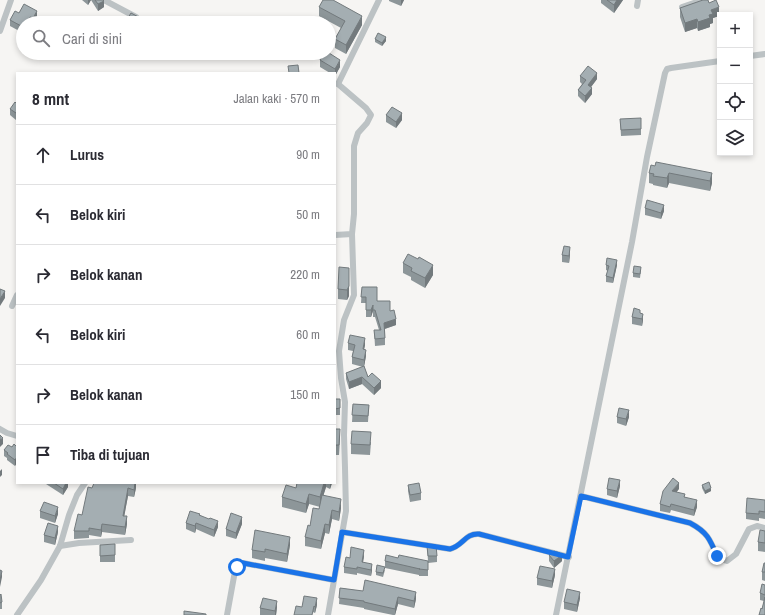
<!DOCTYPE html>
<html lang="id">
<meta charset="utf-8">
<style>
body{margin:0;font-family:"Archivo Narrow",sans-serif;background:#f2f2f3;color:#2b2b33}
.controls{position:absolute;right:12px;top:12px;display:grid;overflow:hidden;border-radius:0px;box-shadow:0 2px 6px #0003}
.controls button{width:36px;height:36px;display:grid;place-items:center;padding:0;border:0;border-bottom:1px solid #e1e1e2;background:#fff;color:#2b2b33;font:20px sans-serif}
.stop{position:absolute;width:12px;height:12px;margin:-9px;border:3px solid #1a73e8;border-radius:50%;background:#fff}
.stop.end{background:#1a73e8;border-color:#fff;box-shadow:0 1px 4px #0008}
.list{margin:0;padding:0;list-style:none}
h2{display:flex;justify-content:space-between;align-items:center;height:52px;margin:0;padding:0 16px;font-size:17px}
h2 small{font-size:13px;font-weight:400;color:#7c7c81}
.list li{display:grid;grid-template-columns:26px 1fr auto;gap:12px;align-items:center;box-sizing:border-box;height:60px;padding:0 16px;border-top:1px solid #e1e1e2}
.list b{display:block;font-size:15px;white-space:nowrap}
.list em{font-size:13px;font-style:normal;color:#7c7c81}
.icon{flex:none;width:22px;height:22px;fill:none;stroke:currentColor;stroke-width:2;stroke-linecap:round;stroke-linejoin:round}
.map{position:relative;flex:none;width:765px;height:615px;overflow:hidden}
.search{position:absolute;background:#fff;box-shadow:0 2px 6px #0003;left:16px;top:16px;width:320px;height:44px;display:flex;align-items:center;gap:10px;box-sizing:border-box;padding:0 14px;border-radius:22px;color:#7c7c81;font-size:15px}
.panel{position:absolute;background:#fff;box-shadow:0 2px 6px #0003;left:16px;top:72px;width:320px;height:412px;border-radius:0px}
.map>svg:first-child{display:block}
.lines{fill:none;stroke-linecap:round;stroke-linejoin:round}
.minor{stroke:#bcc2c4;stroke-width:6}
.wall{fill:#8d9699}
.shaded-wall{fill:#737a7d}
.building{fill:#a4aeb2;stroke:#737a7d}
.route{stroke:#1a73e8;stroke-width:5}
</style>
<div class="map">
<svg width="765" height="615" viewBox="0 0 765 615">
<rect width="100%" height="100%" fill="#f6f5f3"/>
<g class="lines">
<g class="minor">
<path d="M104 0 136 17"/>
<path d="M637 6 638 0"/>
<path d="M682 7 703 0"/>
<path d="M0 31 11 0"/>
<path d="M750 56 765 54"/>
<path d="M338 84 379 0"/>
<path d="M335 235 352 234 354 214V146L358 133 367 123 371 115 366 108 338 84"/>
<path d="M12 306 17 295"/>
<path d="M0 429 7 433 17 436"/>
<path d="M581 496 690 523C707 532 710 539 717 556 719 559 724 560 727 561L736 554 749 529 757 526 765 528"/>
<path d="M342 532 450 549C463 546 465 533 479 534L569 557"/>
<path d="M60 546 79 543 131 540"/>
<path d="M17 615 41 580 60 546 69 515 77 495 85 483"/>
<path d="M227 615 235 571 237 567 243 563 334 580"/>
<path d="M328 615 346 511 345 468 344 435 345 402 341 378 339 351 344 320 354 295 352 234"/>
<path d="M556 615 632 242 647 157 665 73 667 69 671 68 720 61"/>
</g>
</g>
<g class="wall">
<path d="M82 0H103L104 7 98 11 91 0 88 5Z"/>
<path d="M389 0H404L401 6 389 1Z"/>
<path d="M601 0H623L614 13 601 3Z"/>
<path d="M709 3 719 16 713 18V23L710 24V27L698 31 697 28 685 32 680 17V8Z"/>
<path d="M319 7 362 25 346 54 335 48V39L341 28 319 16Z"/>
<path d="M19 13 37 18 34 23H23V33L10 26V20Z"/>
<path d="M375 39 386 41 382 46 375 42Z"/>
<path d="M320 60 340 67 335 76V73H330L320 67Z"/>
<path d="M580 76 597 79 591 87 592 94 585 103 578 96V90L582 84 580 82Z"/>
<path d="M17 104 16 120 10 115V109Z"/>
<path d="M386 115 402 120 396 128 386 122Z"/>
<path d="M620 119 641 129V135L621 136Z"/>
<path d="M649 173H712V183L710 191 669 183 667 188 653 185V184L649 183Z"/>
<path d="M645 208 664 211 661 219 645 215Z"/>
<path d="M570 254 569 263 562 262V255Z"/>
<path d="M403 263 433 275 425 288 411 280V277L403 273Z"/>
<path d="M606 265H617L613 283 606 282V276L608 271 606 270Z"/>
<path d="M349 268V296L347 300 338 299V289Z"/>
<path d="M641 270 640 278 633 277V273Z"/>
<path d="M362 287 377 301 390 311 396 325 385 329V345L375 346 374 330H379L375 317H373V311L371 317H366V303H361Z"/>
<path d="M640 313 643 320 642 326 632 324V317Z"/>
<path d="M348 343 365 345 364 349 366 356 364 366 368 377 381 388 374 395 362 384 349 389 346 379V373L363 367 352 364V357L353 351 348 350Z"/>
<rect x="335" y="399" width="5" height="16"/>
<path d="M353 404 369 405 368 422H352Z"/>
<path d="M617 417H629L626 426 617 423Z"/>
<path d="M335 429 340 439 339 455H336Z"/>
<path d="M371 442 370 455 351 454V444Z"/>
<path d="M12 447H17L15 466 7 460V458L4 456V450Z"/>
<path d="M46 483H68V487L63 495 46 484Z"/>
<path d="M136 483V488L134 497 128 496 124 516 127 524 125 535 102 532 101 537 89 535V538L74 539V531L82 515 92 488Z"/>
<path d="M297 483H332L330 489 326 487 323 496 341 508 339 521 332 519 329 534 325 533 321 549 305 546V537L310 526 319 509 320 507 309 504 306 513 282 507V497L296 488Z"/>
<path d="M408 485 421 493V500L410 502 408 491Z"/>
<path d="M702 485 711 491 705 494 702 488Z"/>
<path d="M620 486 617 498 607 495V489Z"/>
<path d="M679 489 676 492 685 497 697 507 694 516 671 510 670 513 660 511V504Z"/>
<path d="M765 500V519L759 518V521L746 519V513Z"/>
<path d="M40 511 58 514 55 523 40 518Z"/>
<path d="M200 515 218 527 214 537 196 529 195 533 186 529V523Z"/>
<path d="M242 524 236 539 226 536V529Z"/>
<path d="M765 531V552L758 551V542Z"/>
<path d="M58 532 55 545 44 542V535Z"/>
<path d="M100 545 115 555V562H100Z"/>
<path d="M290 545 287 562 265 558V561L252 558V550Z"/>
<path d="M427 546 437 556V562L428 563V576H419V575L385 568V561H428Z"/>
<path d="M549 555 562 561 554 568 549 561Z"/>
<path d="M364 556 363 562 372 570 371 576 357 573V575L344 573V567L350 558Z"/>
<path d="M765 563V581L762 580V572Z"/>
<path d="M385 570 383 577 376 575V572Z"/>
<path d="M555 575 552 588 537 585V578Z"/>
<path d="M765 585V615L762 609 764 601 760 600V593Z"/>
<path d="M340 588 416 599 414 608 398 604 395 615H393L364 609V608L339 604Z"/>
<path d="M0 595 2 602V609H0Z"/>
<path d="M580 598 577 612 564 609V602Z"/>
<path d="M317 605 315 613 302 607Z"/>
<path d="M277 607 276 615H260V608Z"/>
</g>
<g class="shaded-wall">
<path d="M88 0H91L88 5Z"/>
<path d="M401 0H404L401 6Z"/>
<path d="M617 0H623L614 13V5Z"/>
<path d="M104 1V7L98 11V4Z"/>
<path d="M719 7V16L713 18V23L710 24V27L698 31V22L709 15 711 10Z"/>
<path d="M37 11V18L34 23H33V18Z"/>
<path d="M362 16V25L346 54V45Z"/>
<path d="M30 17V23H27Z"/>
<path d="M697 19V28L685 32V23Z"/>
<path d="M386 37V41L382 46V43Z"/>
<path d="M340 60V67L335 76V69Z"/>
<path d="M597 73V79L588 91V85Z"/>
<path d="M592 88V94L585 103V96Z"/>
<path d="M17 112V119L16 120V113Z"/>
<path d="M402 113V120L396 128V122Z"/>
<path d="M669 173V183L667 188V178Z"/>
<path d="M712 173V183L710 191V181Z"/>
<path d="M664 205V211L661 219V213Z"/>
<path d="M570 247V254L569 263V256Z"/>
<path d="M617 260V265L613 283V278Z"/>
<path d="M433 265V275L425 288V278Z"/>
<path d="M349 286V296L347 300V290Z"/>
<path d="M5 291V298L0 306V299Z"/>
<path d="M373 305V311L371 317V310Z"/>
<path d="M643 314V320L642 326V319Z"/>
<path d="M396 319V325L384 329V323Z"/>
<path d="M365 338V345L363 355V349Z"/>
<path d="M366 350V356L364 367V360Z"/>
<path d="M362 377V384L349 389V382Z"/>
<path d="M381 381V388L374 395V388Z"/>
<path d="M629 410V417L626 426V419Z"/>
<path d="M3 438V444L0 447V440Z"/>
<path d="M336 445V455L335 457V447Z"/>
<path d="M17 457V463L15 466V460Z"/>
<path d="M2 469V475L0 477V471Z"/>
<path d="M620 480V486L617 498V491Z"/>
<path d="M66 483H68V487L63 495V489Z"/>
<path d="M135 483H136V488L134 497V490Z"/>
<path d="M324 483H326V487L320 507V497Z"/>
<path d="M330 483H332L330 489Z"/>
<path d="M679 483V489L672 498V491Z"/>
<path d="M128 488V496L123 523V516Z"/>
<path d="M711 488V491L705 494V491Z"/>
<path d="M309 494V504L306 513V504Z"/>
<path d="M341 499V508L339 521V512Z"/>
<path d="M697 500V507L694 516V510Z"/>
<path d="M58 507V514L55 523V516Z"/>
<path d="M332 510V519L329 534V525Z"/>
<path d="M127 516V524L125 535V527Z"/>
<path d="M242 517V524L236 539V533Z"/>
<path d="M218 521V527L214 537V530Z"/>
<path d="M196 523V529L195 533V526Z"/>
<path d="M102 524V532L101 537V530Z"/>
<path d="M325 524V533L321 549V541Z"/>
<path d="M58 526V532L55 545V538Z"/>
<path d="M290 537V545L287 562V554Z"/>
<path d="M364 550V556L362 568V562Z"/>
<path d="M562 555V561L554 568V561Z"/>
<path d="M372 564V570L371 576V570Z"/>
<path d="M555 569V575L552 588V581Z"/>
<path d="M2 571V577L0 587V580Z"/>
<path d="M416 592V599L414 608V601Z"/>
<path d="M580 592V598L577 612V605Z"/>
<path d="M398 597V604L395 615V609Z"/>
<path d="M317 598V605L315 613V607Z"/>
<path d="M277 601V607L276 615H275V611Z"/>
</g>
<g class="building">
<path d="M95 0H103L104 1 98 4Z"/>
<path d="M323 0H333L362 16 346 45 335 39 345 21 319 7Z"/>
<path d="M607 0H617L614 5Z"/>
<path d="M703 0H708L709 3 716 0 719 7 711 10 713 14 709 15 710 18 698 22 697 19 685 23 680 8Z"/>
<path d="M24 4 37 11 33 18 30 17 27 23H23V27L10 20 15 11 19 13Z"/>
<path d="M131 13 144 20H149L153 23H137L135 22 134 23H120L124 19 126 21Z"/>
<path d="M378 33 386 37 382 43 375 39Z"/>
<path d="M324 53H329L340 60 335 69 320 60Z"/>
<path d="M298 65 299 73H289L288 66Z"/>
<path d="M588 66 597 73 588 85 592 88 585 96 578 90 586 80 580 76Z"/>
<path d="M15 102 17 104V112L16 113 10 109Z"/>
<path d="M392 107 402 113 396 122 386 115Z"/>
<path d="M641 118V129L621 130 620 119Z"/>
<path d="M656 162 712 173 710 181 669 173 667 178 653 176 654 174 649 173 651 165 655 166Z"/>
<path d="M647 200 664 205 661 213 645 208Z"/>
<path d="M564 246 570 247 569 256 562 255Z"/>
<path d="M408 254 418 259 419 257 433 265 425 278 411 271 412 268 403 263Z"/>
<path d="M607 258 617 260 613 278 606 276 609 266 606 265Z"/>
<path d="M634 266 641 267 640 274 633 273Z"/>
<path d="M339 267 349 268V286L347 290 338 289Z"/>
<path d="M362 287H377V301H390V311L394 310 396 319 384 323 385 338 375 339 374 330H381L375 310H373V305L371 310H366V297H361Z"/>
<path d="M0 289 5 291 0 299Z"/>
<path d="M634 308 640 310V313L643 314 642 319 632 317Z"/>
<path d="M350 335 365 338 363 349 366 350 364 360 352 357 355 345 348 343Z"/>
<path d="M364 366 368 377 372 373 381 381 374 388 362 377 349 382 346 373Z"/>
<path d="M335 399H340V408L335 409Z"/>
<path d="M353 404 369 405 368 416 352 415Z"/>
<path d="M619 408 629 410 626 419 617 417Z"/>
<path d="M335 429H340L339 445H336L335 447Z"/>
<path d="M352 431 371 432 370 445 351 444Z"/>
<path d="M0 435 3 438 0 440Z"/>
<path d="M14 444 17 447V457L15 460 7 454 8 453 4 450 8 445 12 447Z"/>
<path d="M609 478 620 480 617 491 607 489Z"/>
<path d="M673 478 679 483 672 491 685 494 684 497 697 500 694 510 671 504 670 507 660 504 663 491Z"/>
<path d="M709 482 711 488 705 491 702 485Z"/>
<path d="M54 483H66L63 489Z"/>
<path d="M94 483H135L134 490 128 488 123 516H127L125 527 102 524 101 530 89 528V531H74L78 514 82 515 88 487 92 488Z"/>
<path d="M297 483H324L320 497 309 494 306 504 282 497 286 485 296 488Z"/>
<path d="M419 483 421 493 410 495 408 485Z"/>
<path d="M322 495 341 499 339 512 332 510 329 525 325 524 321 541 305 537 308 525 310 526 313 508 319 509Z"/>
<path d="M747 498 765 500V512L759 511V514L746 513Z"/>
<path d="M44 502 58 507 55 516 40 511Z"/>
<path d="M190 511 200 514 199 515 209 519 210 518 218 521 214 530 196 523 195 526 186 523Z"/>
<path d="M231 513 242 517 236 533 226 529Z"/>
<path d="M48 523 58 526 55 538 44 535Z"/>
<path d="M255 530 290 537 287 554 265 549V552L252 550Z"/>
<path d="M760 530 765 531V543L758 542Z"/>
<path d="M115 544V555L100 556V545Z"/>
<path d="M436 545 437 556H428L427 546Z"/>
<path d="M351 547 364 550 362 562 372 564 371 570 357 567V569L344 567 346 557 350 558Z"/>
<path d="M554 551 560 553 562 555 554 561 549 555Z"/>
<path d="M386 555 398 558 399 555 428 561V570L419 569H420L385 561Z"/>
<path d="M764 563H765V572H762Z"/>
<path d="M377 565 385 567 383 573 376 572Z"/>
<path d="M540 566 555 569 552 581 537 578Z"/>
<path d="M0 570 2 571 0 580Z"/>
<path d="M365 580 416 592 414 601 398 597 395 609 364 602V601L339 598 340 588 363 591Z"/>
<path d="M762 584 765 585V595L760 593Z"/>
<path d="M567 589 580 592 577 605 564 602Z"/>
<path d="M1 594 2 602 0 603V595Z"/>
<path d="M304 596 317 598 315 607 314 606 312 615H294L296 606 302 607Z"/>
<path d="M765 597V615H759L761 608 762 609Z"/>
<path d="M263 598 277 601 275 611 260 608Z"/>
<path d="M184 611 206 614V615H184Z"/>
</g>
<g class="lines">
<path class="route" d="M237 567 243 563 334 580 342 532 450 549C463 546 465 533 479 534L568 557 581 496 690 523C707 532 710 539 717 556"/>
</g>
</svg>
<div class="controls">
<button>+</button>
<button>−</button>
<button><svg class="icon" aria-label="locate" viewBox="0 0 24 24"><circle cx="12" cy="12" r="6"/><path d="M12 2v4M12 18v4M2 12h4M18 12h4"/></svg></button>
<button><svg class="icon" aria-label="layers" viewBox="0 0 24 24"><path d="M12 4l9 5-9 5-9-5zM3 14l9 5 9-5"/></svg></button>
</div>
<div class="stop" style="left:237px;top:567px"></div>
<div class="stop end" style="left:717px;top:556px"></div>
<div class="search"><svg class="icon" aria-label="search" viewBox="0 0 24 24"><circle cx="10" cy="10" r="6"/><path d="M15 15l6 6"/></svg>Cari di sini</div>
<section class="panel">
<h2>8 mnt<small>Jalan kaki · 570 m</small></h2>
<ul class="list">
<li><svg class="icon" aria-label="ahead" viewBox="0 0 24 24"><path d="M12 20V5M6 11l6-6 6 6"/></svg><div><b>Lurus</b></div><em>90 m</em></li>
<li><svg class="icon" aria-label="left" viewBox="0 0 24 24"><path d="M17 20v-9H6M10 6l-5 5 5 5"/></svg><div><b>Belok kiri</b></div><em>50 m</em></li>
<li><svg class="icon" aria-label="right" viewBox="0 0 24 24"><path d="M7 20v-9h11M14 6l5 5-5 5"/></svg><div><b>Belok kanan</b></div><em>220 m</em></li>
<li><svg class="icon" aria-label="left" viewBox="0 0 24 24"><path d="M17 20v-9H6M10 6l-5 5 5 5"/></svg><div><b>Belok kiri</b></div><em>60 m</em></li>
<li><svg class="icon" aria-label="right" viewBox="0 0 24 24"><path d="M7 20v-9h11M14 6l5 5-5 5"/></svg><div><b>Belok kanan</b></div><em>150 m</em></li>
<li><svg class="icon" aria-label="arrive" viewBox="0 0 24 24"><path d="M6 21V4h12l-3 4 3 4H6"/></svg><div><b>Tiba di tujuan</b></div></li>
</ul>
</section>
</div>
